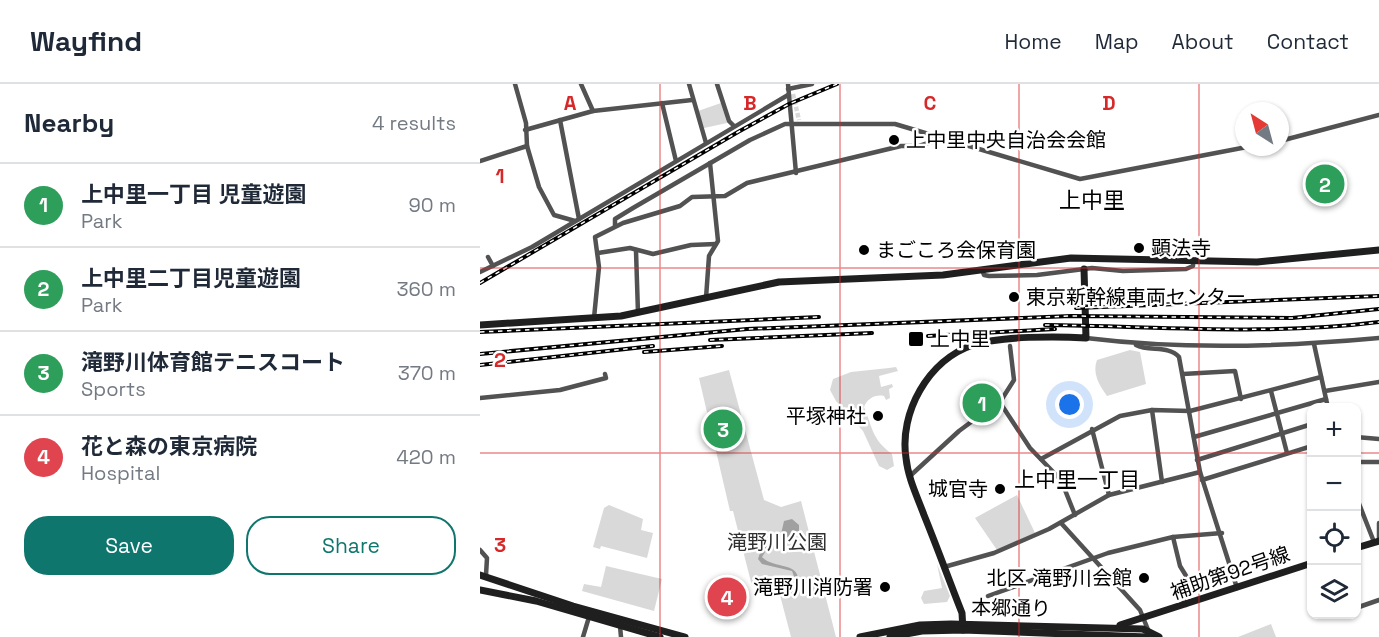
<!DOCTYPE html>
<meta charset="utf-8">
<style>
body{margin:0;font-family:"Space Grotesk","Noto Sans JP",sans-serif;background:#f6f6f7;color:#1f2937}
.controls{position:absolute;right:18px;bottom:18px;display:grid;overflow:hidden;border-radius:12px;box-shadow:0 2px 4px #0004}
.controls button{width:54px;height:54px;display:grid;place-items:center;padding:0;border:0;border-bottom:2px solid #e0e1e3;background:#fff;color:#1f2937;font:30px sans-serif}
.compass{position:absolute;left:755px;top:18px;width:54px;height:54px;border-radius:50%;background:#fff;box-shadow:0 2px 4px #0004;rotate:324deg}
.you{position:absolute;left:590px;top:321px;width:21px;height:21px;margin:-15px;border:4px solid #fff;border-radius:50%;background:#1a73e8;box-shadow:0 0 0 9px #1a73e833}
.badge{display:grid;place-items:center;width:39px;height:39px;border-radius:50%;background:#0f766e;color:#fff;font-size:20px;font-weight:700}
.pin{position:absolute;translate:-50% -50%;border:3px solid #fff;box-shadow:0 2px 6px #0006}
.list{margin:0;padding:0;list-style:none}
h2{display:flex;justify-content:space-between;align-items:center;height:78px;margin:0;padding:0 24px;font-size:26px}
h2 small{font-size:20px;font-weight:400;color:#747a83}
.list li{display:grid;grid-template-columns:39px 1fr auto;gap:18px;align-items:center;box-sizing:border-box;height:84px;padding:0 24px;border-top:2px solid #e0e1e3}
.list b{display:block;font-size:22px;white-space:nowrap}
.list p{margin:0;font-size:20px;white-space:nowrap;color:#747a83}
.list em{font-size:20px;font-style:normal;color:#747a83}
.actions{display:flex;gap:12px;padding:18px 24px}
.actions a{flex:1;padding:14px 0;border:2px solid #0f766e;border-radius:24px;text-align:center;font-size:21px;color:#0f766e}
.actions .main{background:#0f766e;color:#fff}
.icon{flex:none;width:33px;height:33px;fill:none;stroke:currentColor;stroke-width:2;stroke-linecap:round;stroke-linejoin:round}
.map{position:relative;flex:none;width:899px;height:553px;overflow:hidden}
header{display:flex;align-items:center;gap:36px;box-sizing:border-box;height:84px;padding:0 30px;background:#fff;border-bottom:2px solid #e0e1e3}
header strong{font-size:28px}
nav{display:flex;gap:33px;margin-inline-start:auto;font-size:21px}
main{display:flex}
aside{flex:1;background:#fff}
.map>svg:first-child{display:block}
.green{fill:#d9d9d9}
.water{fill:#a0a0a0}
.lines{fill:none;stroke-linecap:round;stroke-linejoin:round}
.street-tunnel{stroke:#d9d9d9;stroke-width:4.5;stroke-dasharray:4.5 2;stroke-linecap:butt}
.street{stroke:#525252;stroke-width:4.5}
.secondary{stroke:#1f1f1f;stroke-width:7}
.rail-casing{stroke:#000;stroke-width:4}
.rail{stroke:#fff;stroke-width:1.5;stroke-dasharray:4.5;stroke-linecap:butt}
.grid{fill:none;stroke:#d62828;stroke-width:1.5;stroke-opacity:0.55}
.poi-dot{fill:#000;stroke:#fff;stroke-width:2}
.labels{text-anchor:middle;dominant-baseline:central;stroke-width:5;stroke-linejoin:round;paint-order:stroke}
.poi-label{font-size:20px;fill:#000;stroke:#fff;text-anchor:start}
.park-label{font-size:20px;fill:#303030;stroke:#fff}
.street-label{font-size:20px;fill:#000;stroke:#fff}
.neighbourhood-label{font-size:21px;fill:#000;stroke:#fff}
.quarter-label{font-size:22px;fill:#000;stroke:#fff}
.grid-label{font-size:20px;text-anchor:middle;font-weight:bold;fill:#d62828;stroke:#fff;stroke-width:5;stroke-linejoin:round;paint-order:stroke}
</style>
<header>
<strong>Wayfind</strong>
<nav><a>Home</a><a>Map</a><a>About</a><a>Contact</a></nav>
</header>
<main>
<aside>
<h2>Nearby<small>4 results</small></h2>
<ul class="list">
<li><span class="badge" style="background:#2e9e5b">1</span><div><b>上中里一丁目 児童遊園</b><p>Park</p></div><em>90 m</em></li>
<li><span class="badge" style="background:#2e9e5b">2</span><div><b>上中里二丁目児童遊園</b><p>Park</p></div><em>360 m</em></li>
<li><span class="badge" style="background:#2e9e5b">3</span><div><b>滝野川体育館テニスコート</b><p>Sports</p></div><em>370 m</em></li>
<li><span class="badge" style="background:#e0444e">4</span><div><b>花と森の東京病院</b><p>Hospital</p></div><em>420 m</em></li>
</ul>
<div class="actions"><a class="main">Save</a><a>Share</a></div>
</aside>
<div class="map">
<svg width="899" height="553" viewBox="0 0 899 553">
<rect width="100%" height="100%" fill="#fff"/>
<g class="green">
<path d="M241 19 247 39 224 44 218 27Z"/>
<path d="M650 266 660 268 666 300 627 312C619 301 612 289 617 276Z"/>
<path d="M409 284 416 283 418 287 399 292 401 303 412 300 413 303 409 305 410 314 406 316 404 312C395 310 387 315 384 323 393 345 392 355 412 370L414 382 407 386 399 382 383 347 356 317 350 306 353 295 371 288Z"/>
<path d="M249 286 284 416 301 423 321 417 356 553H311L296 496 272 502 253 427H250L219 294Z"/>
<path d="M537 411 555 449 517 466 495 434Z"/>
<path d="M129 421 163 435 161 446 173 449 167 474 121 462 120 465 113 463 124 424Z"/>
<path d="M457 480 470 512 467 518 444 520 441 514 444 507 462 504Z"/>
<path d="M126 482 182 495 174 527 102 507 104 500 121 503Z"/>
<path d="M791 540 796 553H758Z"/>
</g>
<path class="water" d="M312 435 319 441V449L312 455 303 452 289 462 282 473C296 488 331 473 313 514L315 495 312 487 282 480 278 475 281 466 301 450 304 437Z"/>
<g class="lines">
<path class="street-tunnel" d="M313 10 319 36"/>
<g class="street">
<path d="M35 0 46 39 47 62 59 103 74 131 95 137"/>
<path d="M101 0 113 27"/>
<path d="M209 0 226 59"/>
<path d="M237 0 249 37 254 42"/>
<path d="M308 0 316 89"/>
<path d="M308 5 332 0"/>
<path d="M182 19 196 77"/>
<path d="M80 36 99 135"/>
<path d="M45 46 113 27 212 16"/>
<path d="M800 57 899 31"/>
<path d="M0 77 47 62"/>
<path d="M135 142V135L153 124 270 56 305 40H415L600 95 767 63"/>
<path d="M156 167 158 229"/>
<path d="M118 169 150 164 173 170 211 161 236 160"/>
<path d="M8 173 13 182"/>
<path d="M502 186 504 191 509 192 557 191 612 184 643 187 706 185 713 182V177"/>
<path d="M0 188 52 163 308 11"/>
<path d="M226 214 229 172 238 157 230 79"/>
<path d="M114 234 119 183 115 153 143 139 200 122 212 113 245 112 267 99 421 62H439L464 54"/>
<path d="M606 254C704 266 802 263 899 254"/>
<path d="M834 260 848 324"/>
<path d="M656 261C669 268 689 261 699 273L720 388 757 504"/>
<path d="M703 290 755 287 761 315"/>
<path d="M791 307 807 369"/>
<path d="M845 307 899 298"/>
<path d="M0 314 80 306 126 294 125 290"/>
<path d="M519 317 550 364 581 396 595 431"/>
<path d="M672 326 682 398"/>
<path d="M612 345 629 411"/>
<path d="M714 353 846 315"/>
<path d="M876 353 899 355"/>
<path d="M561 375 640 332 672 326 710 327 841 293"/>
<path d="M717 376 832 340"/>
<path d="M876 378H899"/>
<path d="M430 392 479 347 522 315 534 296 530 262"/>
<path d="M722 396 832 362"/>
<path d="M876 412 894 458"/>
<path d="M581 439 660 526 671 553"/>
<path d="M899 439V456"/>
<path d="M693 453 700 482 708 495 697 502 706 521"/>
<path d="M0 466 7 474 6 491"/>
<path d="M464 483 514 469 569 445 629 411 720 388"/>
<path d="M508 512 628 469 693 453 742 449"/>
<path d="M876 524 899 516"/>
<path d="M140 542 141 553"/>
<path d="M103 553 109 533"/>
</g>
<g class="secondary">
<path d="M0 241 141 232 299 198 463 191 591 174 777 178 899 166"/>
<path d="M876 464 899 457"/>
<path d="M0 491 93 522 205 553"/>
<path d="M0 506 56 517 180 553"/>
<path d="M640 541 832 479"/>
<path d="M483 546 482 529C469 496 457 463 444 431 437 412 428 394 426 374 419 329 448 276 493 261 520 252 577 252 606 254L604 185"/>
<path d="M380 553 440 541 471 540 663 545 679 553"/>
<path d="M410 553 442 547 483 546 667 553"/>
</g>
<defs>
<g id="rail">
<path d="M0 199 258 48 309 20 357 0"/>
<path d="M596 224 899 212"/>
<path d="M565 241C676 242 788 252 899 238"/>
<path d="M0 248 339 233"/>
<path d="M448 252 575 245"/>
<path d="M230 256 392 249"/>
<path d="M164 268 242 262"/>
<path d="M0 270 267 245 591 232 812 234 899 225"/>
<path d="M0 281 173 262"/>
</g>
</defs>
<use href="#rail" class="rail-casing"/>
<use href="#rail" class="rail"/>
</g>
<path class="grid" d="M180 0V553M360 0V553M539 0V553M719 0V553M0 184H899M0 369H832M876 369H899"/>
<g class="poi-dot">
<circle cx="414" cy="56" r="6"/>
<circle cx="659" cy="164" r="6"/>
<circle cx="384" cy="166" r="6"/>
<circle cx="534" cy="213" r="6"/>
<rect x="428" y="247" width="16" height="16" rx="3"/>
<circle cx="398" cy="332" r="6"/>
<circle cx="520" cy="405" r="6"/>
<circle cx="664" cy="494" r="6"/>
<circle cx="405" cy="503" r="6"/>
</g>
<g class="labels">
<g class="poi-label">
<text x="426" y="56">上中里中央自治会会館</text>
<text x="671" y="164">顕法寺</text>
<text x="396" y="166">まごころ会保育園</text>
<text x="546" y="213">東京新幹線車両センター</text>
<text x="450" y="255">上中里</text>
<text x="386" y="332" text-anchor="end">平塚神社</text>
<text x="508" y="405" text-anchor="end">城官寺</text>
<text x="652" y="494" text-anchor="end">北区 滝野川会館</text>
<text x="393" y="503" text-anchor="end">滝野川消防署</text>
</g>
<g class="park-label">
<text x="297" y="458">滝野川公園</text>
</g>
<g class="street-label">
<text transform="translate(750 489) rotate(-19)">補助第92号線</text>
<text transform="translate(531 524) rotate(1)">本郷通り</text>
</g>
<g class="neighbourhood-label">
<text x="597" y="395">上中里一丁目</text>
</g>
<g class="quarter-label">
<text x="612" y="116">上中里</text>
</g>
</g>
<g class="grid-label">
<text x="90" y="26">A</text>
<text x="270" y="26">B</text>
<text x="450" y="26">C</text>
<text x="629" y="26">D</text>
<text x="20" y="99">1</text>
<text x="20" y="283">2</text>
<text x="20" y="468">3</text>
</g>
</svg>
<div class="controls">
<button>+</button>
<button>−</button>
<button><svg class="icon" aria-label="locate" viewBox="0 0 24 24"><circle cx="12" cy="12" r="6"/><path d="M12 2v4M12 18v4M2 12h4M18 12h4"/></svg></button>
<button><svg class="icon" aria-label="layers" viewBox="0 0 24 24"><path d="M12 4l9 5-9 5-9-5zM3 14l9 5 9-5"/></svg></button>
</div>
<svg class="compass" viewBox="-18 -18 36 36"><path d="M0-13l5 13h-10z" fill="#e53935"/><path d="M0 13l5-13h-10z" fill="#747a83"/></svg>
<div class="you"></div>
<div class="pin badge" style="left:502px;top:319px;background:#2e9e5b">1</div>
<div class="pin badge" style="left:845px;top:100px;background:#2e9e5b">2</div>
<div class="pin badge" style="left:243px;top:345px;background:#2e9e5b">3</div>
<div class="pin badge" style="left:247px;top:513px;background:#e0444e">4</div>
</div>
</main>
